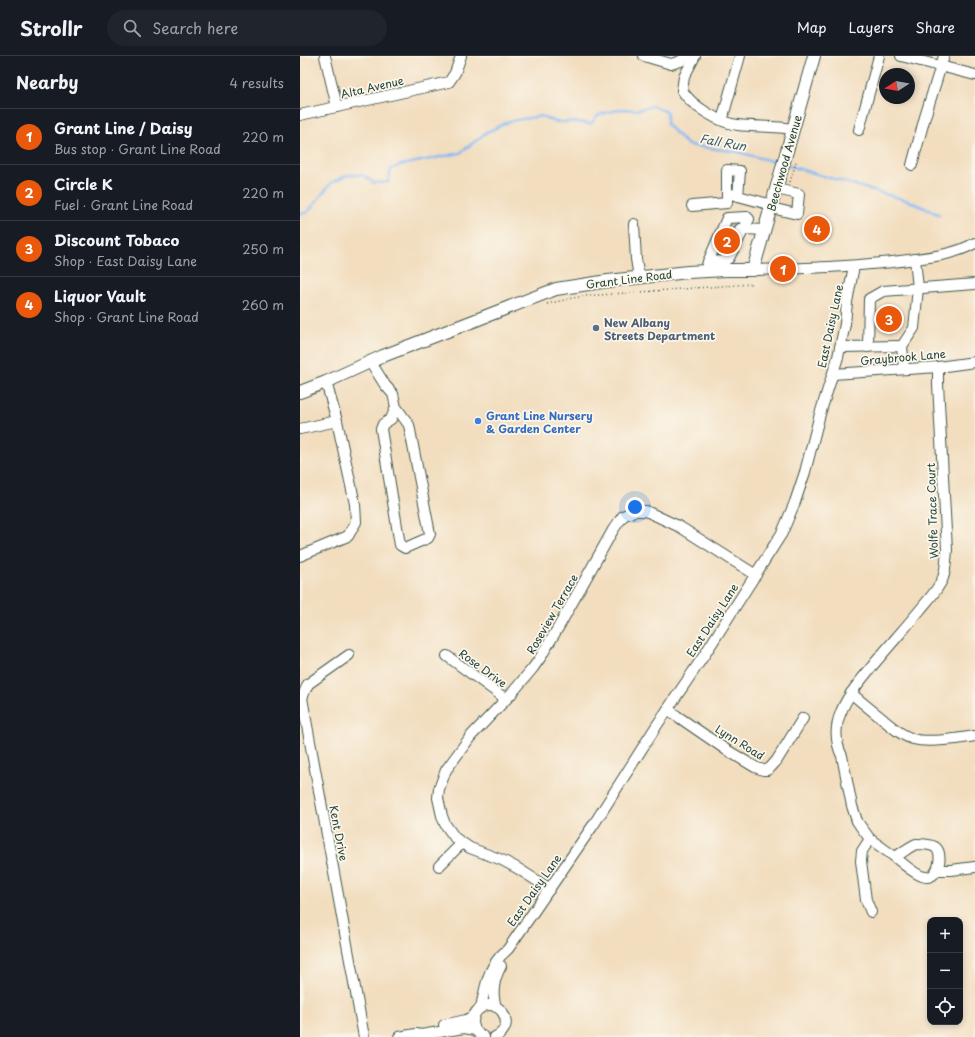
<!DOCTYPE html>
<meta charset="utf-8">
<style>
body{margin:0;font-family:"Playpen Sans",sans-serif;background:#20242c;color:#f1f3f6}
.controls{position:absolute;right:12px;bottom:12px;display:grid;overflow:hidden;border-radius:8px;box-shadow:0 2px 6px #0003}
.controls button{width:36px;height:36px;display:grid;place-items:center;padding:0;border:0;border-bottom:1px solid #363941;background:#171b24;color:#f1f3f6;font:20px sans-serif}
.compass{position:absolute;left:579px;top:12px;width:36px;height:36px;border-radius:50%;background:#171b24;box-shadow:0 2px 6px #0003;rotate:259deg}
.you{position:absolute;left:335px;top:451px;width:14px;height:14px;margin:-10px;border:3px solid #fff;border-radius:50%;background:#1a73e8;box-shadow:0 0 0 6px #1a73e833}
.badge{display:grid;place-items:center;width:26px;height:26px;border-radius:50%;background:#ea580c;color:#fff;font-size:13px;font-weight:700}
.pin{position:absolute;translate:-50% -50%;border:2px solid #fff;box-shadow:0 1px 4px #0006}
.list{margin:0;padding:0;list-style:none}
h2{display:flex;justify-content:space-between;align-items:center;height:52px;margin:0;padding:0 16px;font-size:17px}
h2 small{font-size:13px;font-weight:400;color:#9ea1a6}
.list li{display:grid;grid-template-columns:26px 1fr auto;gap:12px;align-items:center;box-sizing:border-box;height:56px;padding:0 16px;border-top:1px solid #363941}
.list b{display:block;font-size:15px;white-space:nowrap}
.list p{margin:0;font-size:13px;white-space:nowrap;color:#9ea1a6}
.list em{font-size:13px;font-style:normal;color:#9ea1a6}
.icon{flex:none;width:22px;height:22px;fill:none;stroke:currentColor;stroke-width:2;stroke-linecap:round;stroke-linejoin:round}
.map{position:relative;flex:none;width:675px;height:981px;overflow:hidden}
header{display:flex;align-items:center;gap:24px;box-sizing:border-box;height:56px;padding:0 20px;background:#171b24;border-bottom:1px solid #363941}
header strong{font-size:19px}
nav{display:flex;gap:22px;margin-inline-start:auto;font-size:14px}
.search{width:280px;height:36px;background:#20242c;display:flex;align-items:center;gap:10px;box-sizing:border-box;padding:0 14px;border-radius:22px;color:#9ea1a6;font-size:15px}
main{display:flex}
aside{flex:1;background:#171b24}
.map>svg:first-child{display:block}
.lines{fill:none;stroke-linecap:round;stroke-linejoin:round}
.stream{stroke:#88b9f4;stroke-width:2.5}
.minor-tunnel{stroke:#c8bda2;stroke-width:10;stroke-dasharray:10 5;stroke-linecap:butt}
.minor-casing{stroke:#3f5549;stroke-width:12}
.major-casing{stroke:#3f5549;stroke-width:14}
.path{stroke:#3f5549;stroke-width:1.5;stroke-dasharray:1 3;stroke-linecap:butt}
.minor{stroke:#fff;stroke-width:10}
.major{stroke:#fff;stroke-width:12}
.service-dot{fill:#5c6f8a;stroke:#fbf7ec;stroke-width:1.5}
.shop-dot{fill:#3f7fe0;stroke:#fbf7ec;stroke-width:1.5}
.labels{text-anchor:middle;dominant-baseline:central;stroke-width:3.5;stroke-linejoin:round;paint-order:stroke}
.street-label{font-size:11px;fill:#1f3d34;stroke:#fbf7ec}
.service-label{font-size:11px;font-weight:bold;fill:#4e5e75;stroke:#fbf7ec;text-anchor:start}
.shop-label{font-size:11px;font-weight:bold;fill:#366cbe;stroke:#fbf7ec;text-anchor:start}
.water-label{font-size:12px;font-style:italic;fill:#395c64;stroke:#fbf7ec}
</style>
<header>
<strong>Strollr</strong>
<div class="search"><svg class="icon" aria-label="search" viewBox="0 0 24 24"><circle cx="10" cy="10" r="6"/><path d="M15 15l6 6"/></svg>Search here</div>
<nav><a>Map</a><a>Layers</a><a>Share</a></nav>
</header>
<main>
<aside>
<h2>Nearby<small>4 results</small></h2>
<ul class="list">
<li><span class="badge">1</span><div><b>Grant Line / Daisy</b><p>Bus stop · Grant Line Road</p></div><em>220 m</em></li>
<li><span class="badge">2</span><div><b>Circle K</b><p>Fuel · Grant Line Road</p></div><em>220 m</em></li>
<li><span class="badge">3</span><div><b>Discount Tobaco</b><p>Shop · East Daisy Lane</p></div><em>250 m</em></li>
<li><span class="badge">4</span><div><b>Liquor Vault</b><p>Shop · Grant Line Road</p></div><em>260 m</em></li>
</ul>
</aside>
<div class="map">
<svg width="675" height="981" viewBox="0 0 675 981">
<rect width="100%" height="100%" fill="#fbf7ec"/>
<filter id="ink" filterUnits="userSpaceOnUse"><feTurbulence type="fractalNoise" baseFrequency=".025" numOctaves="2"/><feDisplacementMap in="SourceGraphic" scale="8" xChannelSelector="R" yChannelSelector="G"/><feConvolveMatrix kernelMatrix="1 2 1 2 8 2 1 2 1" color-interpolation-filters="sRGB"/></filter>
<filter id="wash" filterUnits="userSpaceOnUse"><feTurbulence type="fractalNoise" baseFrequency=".012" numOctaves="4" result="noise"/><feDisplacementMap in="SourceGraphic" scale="16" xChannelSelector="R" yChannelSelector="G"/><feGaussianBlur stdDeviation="0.9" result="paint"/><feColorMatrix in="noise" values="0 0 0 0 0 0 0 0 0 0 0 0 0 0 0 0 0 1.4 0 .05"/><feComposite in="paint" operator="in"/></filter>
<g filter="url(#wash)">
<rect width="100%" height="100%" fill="#f2ddbe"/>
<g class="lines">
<g class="stream">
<path d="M486 109 609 145 640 159"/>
<path d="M0 157H7L31 127 48 119H63L74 127 88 126 91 113 101 109 160 97 187 76 210 65 241 60 256 66H278L291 68 298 59 322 53 337 54 353 50 367 56V68L374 76 388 89 438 96 479 107"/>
</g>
</g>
</g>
<g filter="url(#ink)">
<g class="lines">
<g class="minor-tunnel">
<path d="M427 172 440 173"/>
<path d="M422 182 436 183"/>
<path d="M416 196H429"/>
</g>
<defs>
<g id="minor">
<path d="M25 0 37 51"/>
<path d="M344 0 371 8 381 5 385 0"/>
<path d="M395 0 384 21 382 34C391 50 420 67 438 69 456 71 475 70 493 73"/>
<path d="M601 0 675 19"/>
<path d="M0 59 149 26 155 17 161 0"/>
<path d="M423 64 424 57 440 0"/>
<path d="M559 74 579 0"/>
<path d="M612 109 625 61 644 0"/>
<path d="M427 137V114L440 115 438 140"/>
<path d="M392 150 427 147V137L472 149"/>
<path d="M471 152 497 158 499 138 476 133"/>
<path d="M334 168 336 203 339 221"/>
<path d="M408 206 427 162 447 161 449 163 444 173H440"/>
<path d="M406 212 408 206 423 205 429 202 444 173 464 174"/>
<path d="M453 214C505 212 556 211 608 204 631 201 654 199 675 187"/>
<path d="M602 290 614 272 618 232 615 203"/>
<path d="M540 291 602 290 604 313"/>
<path d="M568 291 569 243 583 235 675 228"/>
<path d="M70 305 85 329 93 338 96 351 109 369 130 478 128 482 105 492 100 489 81 373 83 368 91 363 96 351"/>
<path d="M533 318 638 311 675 306"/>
<path d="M0 373 37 365"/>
<path d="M0 500 48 480 56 466 55 448 37 365 26 326"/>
<path d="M49 599 8 628 2 642 64 981"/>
<path d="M147 600 206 643"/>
<path d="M551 637C560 645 570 653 580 661 590 669 600 679 613 683 628 687 659 683 675 680"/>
<path d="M368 653 377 660 425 693 455 711 463 714H467L471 711 477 704 503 662"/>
<path d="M570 783 562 795 561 805 566 844 571 856"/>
<path d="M616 788C622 788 630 788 635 791 644 797 639 822 626 821 618 821 602 807 595 801 602 797 609 791 616 788Z"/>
<path d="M595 801 570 783 561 771 557 765 552 750 542 700C535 686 535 670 541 656 548 638 562 623 574 608 589 590 605 572 620 554 628 544 638 534 643 522 646 513 646 504 647 494L638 328V311"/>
<path d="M139 810 162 787"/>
<path d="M637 814H651L675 811"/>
<path d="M250 833 217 812 202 804 170 792 155 782 145 768 142 760 138 742 139 733 146 714 171 680 212 637 233 612 240 602 258 572 313 474 323 460 334 455H346L380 471 456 519"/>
<path d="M181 951C185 934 187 916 199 902 201 899 205 896 208 893L294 768 357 669 405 598 482 477 495 446 505 416 520 358 538 301 545 268 547 246 554 210"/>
<path d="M196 951C191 936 194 923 201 910"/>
<path d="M144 969 166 964 174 960"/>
<path d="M99 981 116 978 121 979 164 972 176 974"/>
<path d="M184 981C178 978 174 974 173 967 173 961 175 956 179 953 198 938 219 970 195 981"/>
</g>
<path id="major" d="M0 336 26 326 83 300 256 233 308 225 388 216 426 214H453L514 0"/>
</defs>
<use href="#minor" class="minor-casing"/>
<use href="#major" class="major-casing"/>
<g class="path">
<path d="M490 126 497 103"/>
<path d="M247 248 273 242 285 240 451 228"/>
</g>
<use href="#minor" class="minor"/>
<use href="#major" class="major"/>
</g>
</g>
<circle class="service-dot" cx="296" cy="272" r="4"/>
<circle class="shop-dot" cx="178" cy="365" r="4"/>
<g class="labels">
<g class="street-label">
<text transform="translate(72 31) rotate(-13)">Alta Avenue</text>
<text transform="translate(484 107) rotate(-74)">Beechwood Avenue</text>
<text transform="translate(329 223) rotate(-7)">Grant Line Road</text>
<text transform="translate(530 270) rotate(-78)">East Daisy Lane</text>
<text transform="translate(603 301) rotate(-5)">Graybrook Lane</text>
<text transform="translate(632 455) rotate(-92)">Wolfe Trace Court</text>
<text transform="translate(252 558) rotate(-60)">Roseview Terrace</text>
<text transform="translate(412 564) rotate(-57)">East Daisy Lane</text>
<text transform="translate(183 612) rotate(36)">Rose Drive</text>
<text transform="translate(440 686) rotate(32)">Lynn Road</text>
<text transform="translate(39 777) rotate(79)">Kent Drive</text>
<text transform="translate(234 834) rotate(-55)">East Daisy Lane</text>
</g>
<g class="service-label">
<text x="304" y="266">New Albany<tspan x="304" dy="13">Streets Department</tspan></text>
</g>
<g class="shop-label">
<text x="186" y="359">Grant Line Nursery<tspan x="186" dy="13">&amp; Garden Center</tspan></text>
</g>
<g class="water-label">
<text transform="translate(423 86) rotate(10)">Fall Run</text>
</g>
</g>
</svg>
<div class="controls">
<button>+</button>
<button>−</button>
<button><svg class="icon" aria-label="locate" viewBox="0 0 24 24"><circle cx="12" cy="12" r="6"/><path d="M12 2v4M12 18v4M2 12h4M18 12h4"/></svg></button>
</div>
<svg class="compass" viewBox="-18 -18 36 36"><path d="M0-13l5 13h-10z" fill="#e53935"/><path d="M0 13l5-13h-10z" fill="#9ea1a6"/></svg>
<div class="you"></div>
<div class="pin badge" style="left:483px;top:213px">1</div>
<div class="pin badge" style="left:427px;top:185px">2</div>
<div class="pin badge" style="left:589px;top:263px">3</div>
<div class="pin badge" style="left:517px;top:173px">4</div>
</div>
</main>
